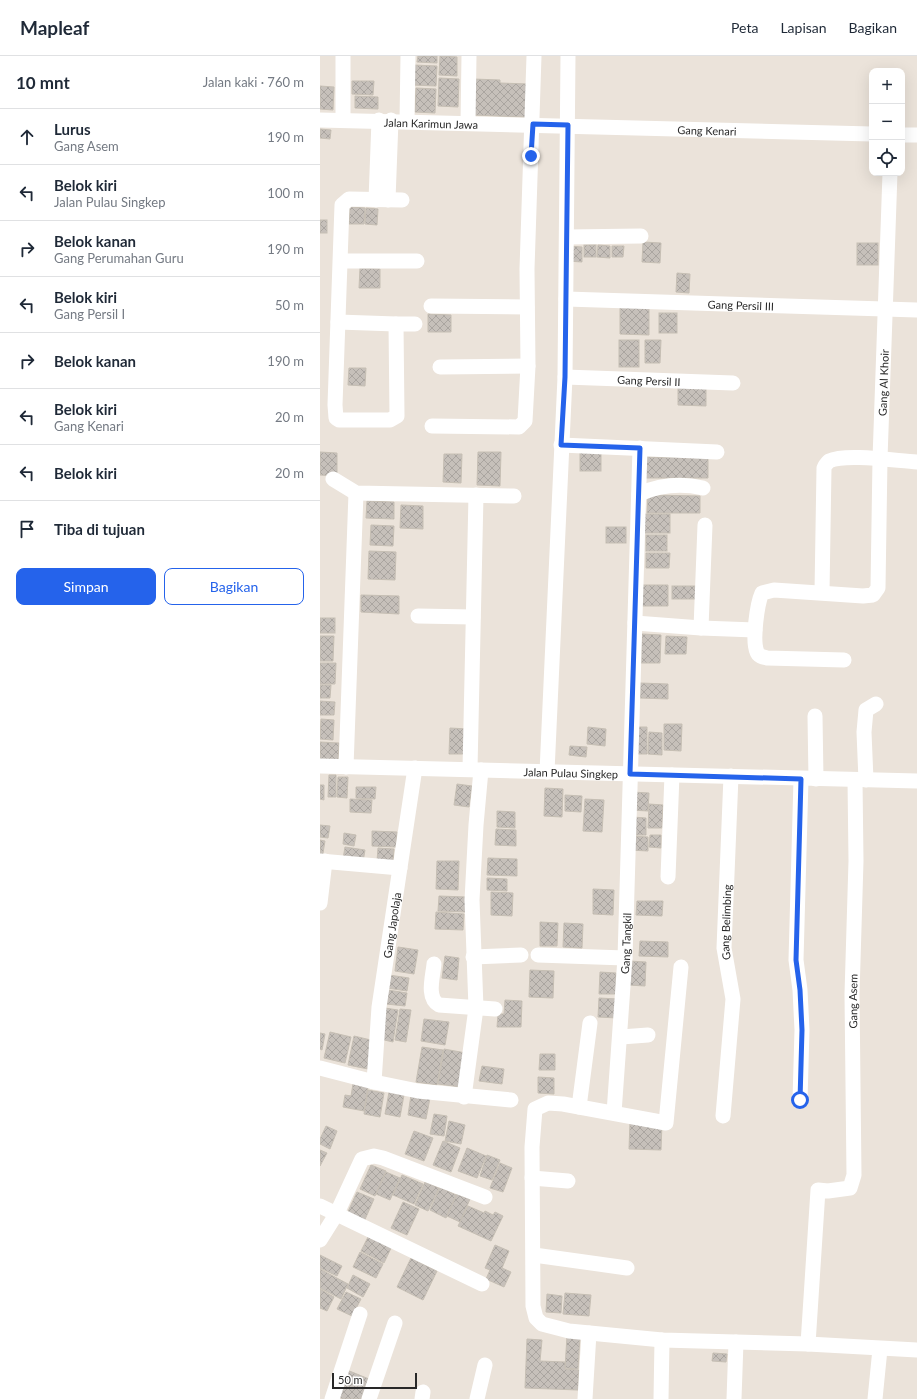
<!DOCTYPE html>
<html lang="id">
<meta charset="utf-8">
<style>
body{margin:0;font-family:Lato,sans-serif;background:#f2f2f3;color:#1f2937}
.controls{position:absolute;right:12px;top:12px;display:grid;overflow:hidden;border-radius:8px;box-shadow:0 4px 16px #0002}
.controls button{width:36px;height:36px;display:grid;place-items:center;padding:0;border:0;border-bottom:1px solid #e0e1e3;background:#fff;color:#1f2937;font:20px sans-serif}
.scale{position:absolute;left:12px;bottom:10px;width:85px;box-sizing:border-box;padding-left:4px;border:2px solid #282828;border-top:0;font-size:11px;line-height:14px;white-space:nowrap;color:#282828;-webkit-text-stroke:3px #fff;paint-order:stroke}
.stop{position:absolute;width:12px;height:12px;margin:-9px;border:3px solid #2563eb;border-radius:50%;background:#fff}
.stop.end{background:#2563eb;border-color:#fff;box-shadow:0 1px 4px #0008}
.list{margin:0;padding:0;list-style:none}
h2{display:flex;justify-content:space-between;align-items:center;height:52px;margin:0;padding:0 16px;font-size:17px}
h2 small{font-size:13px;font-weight:400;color:#747a83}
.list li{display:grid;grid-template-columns:26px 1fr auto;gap:12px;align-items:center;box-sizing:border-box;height:56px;padding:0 16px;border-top:1px solid #e0e1e3}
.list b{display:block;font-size:15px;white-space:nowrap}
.list p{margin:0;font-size:13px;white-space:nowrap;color:#747a83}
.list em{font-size:13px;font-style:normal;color:#747a83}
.actions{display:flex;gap:8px;padding:12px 16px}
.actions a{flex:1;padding:9px 0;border:1px solid #2563eb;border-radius:8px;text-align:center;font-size:14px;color:#2563eb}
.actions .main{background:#2563eb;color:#fff}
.icon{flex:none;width:22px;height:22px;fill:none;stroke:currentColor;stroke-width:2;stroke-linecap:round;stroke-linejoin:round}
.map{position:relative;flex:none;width:597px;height:1343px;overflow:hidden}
header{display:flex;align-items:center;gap:24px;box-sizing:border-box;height:56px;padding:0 20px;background:#fff;border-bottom:1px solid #e0e1e3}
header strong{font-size:19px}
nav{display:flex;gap:22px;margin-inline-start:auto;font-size:14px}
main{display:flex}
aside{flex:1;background:#fff}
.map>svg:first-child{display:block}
.building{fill:url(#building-cross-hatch);stroke:#c6bfb4}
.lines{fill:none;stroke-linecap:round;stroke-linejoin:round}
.minor{stroke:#fff;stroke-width:15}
.route{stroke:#2563eb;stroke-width:5}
.labels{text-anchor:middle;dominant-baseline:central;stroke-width:3;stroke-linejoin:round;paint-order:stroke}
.street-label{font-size:11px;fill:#282828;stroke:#fff}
</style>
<header>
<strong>Mapleaf</strong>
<nav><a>Peta</a><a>Lapisan</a><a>Bagikan</a></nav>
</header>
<main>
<aside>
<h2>10 mnt<small>Jalan kaki · 760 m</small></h2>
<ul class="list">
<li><svg class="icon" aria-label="ahead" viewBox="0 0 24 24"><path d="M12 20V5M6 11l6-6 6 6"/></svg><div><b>Lurus</b><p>Gang Asem</p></div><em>190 m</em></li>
<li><svg class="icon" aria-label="left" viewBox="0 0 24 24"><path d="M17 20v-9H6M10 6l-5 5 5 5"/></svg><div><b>Belok kiri</b><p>Jalan Pulau Singkep</p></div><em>100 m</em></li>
<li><svg class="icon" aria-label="right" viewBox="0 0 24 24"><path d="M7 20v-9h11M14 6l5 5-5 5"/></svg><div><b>Belok kanan</b><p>Gang Perumahan Guru</p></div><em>190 m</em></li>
<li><svg class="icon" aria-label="left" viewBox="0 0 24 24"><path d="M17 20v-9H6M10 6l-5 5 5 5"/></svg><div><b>Belok kiri</b><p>Gang Persil I</p></div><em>50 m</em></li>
<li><svg class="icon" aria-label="right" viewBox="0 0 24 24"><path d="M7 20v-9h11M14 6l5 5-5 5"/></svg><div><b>Belok kanan</b></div><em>190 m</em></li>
<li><svg class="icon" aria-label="left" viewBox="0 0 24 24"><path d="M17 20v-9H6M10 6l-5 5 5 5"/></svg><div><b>Belok kiri</b><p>Gang Kenari</p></div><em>20 m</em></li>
<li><svg class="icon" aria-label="left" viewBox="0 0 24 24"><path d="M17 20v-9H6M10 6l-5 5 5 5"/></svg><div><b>Belok kiri</b></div><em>20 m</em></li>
<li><svg class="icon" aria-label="arrive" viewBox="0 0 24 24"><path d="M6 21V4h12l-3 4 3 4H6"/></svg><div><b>Tiba di tujuan</b></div></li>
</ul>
<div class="actions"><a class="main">Simpan</a><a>Bagikan</a></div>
</aside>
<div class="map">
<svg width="597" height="1343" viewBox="0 0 597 1343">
<defs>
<pattern id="building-cross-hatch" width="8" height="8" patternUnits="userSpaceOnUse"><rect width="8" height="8" fill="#c6c0ba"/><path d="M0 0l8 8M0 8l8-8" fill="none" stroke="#aaa5a0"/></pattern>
</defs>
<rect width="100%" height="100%" fill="#ebe3da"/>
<g class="building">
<path d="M98 0H117V7L97 6Z"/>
<path d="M120 0 137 1V20L119 19Z"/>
<path d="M93 9 117 10 116 30 92 29Z"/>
<path d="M119 22 139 23 138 51 118 50Z"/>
<path d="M153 23 180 24V27L208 28 206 61 152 59Z"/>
<path d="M32 25H54L53 39 32 38Z"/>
<path d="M0 30 14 31 13 54 0 53Z"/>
<path d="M96 32 116 33 115 57 95 56Z"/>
<path d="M35 40 58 41V53L35 52Z"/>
<path d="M0 73 11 74 10 83 0 82Z"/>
<path d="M30 151 45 152 44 168H29Z"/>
<path d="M46 152 58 153 57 169 45 168Z"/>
<rect x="0" y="164" width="7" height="13"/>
<path d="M323 186 341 187 340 207 322 206Z"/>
<rect x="537" y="187" width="21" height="22"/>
<rect x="264" y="189" width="12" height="12"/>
<path d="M278 189 290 190V202L277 201Z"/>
<path d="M248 190 262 191V206L247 205Z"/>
<path d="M292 190H304L303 201H292Z"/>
<path d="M40 212 60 213V232H39Z"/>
<path d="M357 217 370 218 369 237 356 236Z"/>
<path d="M300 249H329V279L300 278Z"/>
<rect x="339" y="257" width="18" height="20"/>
<path d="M108 258 131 259V276H108Z"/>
<rect x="299" y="284" width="20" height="27"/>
<path d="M325 284H341L340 307H325Z"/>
<path d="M29 312H46L45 330 28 329Z"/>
<path d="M358 331 386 332V350L358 349Z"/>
<path d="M0 396 17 397V420L0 419Z"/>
<path d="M158 396H181L180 430 157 429Z"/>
<rect x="260" y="396" width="21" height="19"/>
<path d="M124 398H142L141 427 123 426Z"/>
<path d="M322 401 388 402V422H321Z"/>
<path d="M328 439 380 440V457H327Z"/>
<path d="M47 445 74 446V463L46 462Z"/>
<path d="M81 449 103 450V473L80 472Z"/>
<rect x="324" y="458" width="26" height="19"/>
<path d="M51 469 74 470 73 490 50 489Z"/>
<rect x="286" y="471" width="20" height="16"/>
<rect x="326" y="479" width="21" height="16"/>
<path d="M49 495 76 496 75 524 48 523Z"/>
<path d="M326 497H350L349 512H326Z"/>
<path d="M321 529H348V550H320Z"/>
<rect x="352" y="530" width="25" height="13"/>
<path d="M41 539 79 540V558L41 556Z"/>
<rect x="0" y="562" width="15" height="15"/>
<path d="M322 578 341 579 340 607H321Z"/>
<path d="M0 580H14L13 605H0Z"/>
<path d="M346 580 367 581 366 598H345Z"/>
<path d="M0 607H16L15 628H0Z"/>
<path d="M320 627 348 628V643L320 642Z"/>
<path d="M0 629H11L10 642H0Z"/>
<path d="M0 645 15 646 14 659H0Z"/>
<path d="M1 663 14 664 13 684 0 683Z"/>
<path d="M344 668H362L361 695 344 694Z"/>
<path d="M268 671 286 673 285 690 267 688Z"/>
<path d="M314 671H327V698H313Z"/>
<path d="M130 672 148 673V698H129Z"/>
<path d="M329 676 342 677V699L328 698Z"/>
<path d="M0 686 19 687 18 704 0 703Z"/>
<path d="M250 690 267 691 266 701 249 699Z"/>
<path d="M9 719H16V741H8Z"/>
<path d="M18 721H28L27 742 17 741Z"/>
<path d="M137 728 152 730 149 751 134 749Z"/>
<path d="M0 729H4V744L0 743Z"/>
<path d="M36 731H56L55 743 36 742Z"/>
<path d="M225 732 243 733 242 761 224 760Z"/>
<path d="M312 736 329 737 328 755 311 754Z"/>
<path d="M245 739 262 740 261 756 245 755Z"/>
<path d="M30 743 52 744 51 757 30 756Z"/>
<path d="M265 743 284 744 282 776 263 775Z"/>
<path d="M329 748 343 749 342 772H328Z"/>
<path d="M177 755 195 756V772L177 771Z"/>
<path d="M312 761 326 762V779H311Z"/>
<path d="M0 769 10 770 8 782 0 781Z"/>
<path d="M176 773 196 774V790L175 789Z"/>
<path d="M52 775 77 776 76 791 52 790Z"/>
<path d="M24 777 36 779 34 790 23 788Z"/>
<path d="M330 779H341V792L329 791Z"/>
<path d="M310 780 328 781V795L309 794Z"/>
<path d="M0 784 5 785 2 803H0Z"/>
<path d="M25 791 45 794 43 806 23 803Z"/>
<path d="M58 792 74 793 73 806 57 805Z"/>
<path d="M168 802 197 803V820L167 819Z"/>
<path d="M117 805H139L138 834 116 833Z"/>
<path d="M167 822 187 823V835L167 834Z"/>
<path d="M273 833 294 834 293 859 273 858Z"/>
<path d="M171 836 193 837 192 860 171 859Z"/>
<path d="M119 840 146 841V856L118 855Z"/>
<path d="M317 845H343L342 860 316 859Z"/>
<path d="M116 856 144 858 143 874 115 873Z"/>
<path d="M220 866 238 867 237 890H220Z"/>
<path d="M244 867 263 868 262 892 243 891Z"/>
<path d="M320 885 348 886V901L319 900Z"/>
<path d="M78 891 98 894 94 918 75 915Z"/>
<path d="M125 900 139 902 137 924 122 922Z"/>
<path d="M309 905 326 906 325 930 308 929Z"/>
<path d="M210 914 234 915 233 942 209 941Z"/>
<path d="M280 916 296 917V938H279Z"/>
<path d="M69 919 89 922 87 935 67 932Z"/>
<path d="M68 934 87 937 85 950 66 948Z"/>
<path d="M279 942 298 943 297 962 278 961Z"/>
<path d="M185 944 202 945 201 971H177L178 958H184Z"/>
<path d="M65 952 78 954 73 986 60 983Z"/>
<path d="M80 953 91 954 86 986 75 984Z"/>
<path d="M104 963 129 966 125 989 101 985Z"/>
<path d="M10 976 31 981 25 1007 4 1002Z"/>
<path d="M0 977 5 978 2 994 0 993Z"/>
<path d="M34 980 55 985 48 1013 28 1009Z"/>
<path d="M102 991 123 994 117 1029 96 1026Z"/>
<path d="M124 993 146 997 141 1031 118 1028Z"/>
<path d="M220 998H235V1014H219Z"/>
<path d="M162 1010 184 1013 182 1028 159 1025Z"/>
<path d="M218 1021 234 1022V1038L218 1037Z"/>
<path d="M33 1028 48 1031 44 1055 23 1051 25 1039 31 1040Z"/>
<path d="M48 1034 64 1037 60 1061 44 1058Z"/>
<path d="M69 1036 84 1039 80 1061 65 1058Z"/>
<path d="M91 1039 110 1042 106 1063 88 1059Z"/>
<path d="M114 1058 127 1060 124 1080 110 1078Z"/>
<path d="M129 1065 145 1069 141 1088 125 1085Z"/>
<path d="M310 1066 342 1067 341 1094 309 1093Z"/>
<path d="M6 1070 17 1075 10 1093 0 1088V1083Z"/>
<path d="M94 1075 113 1082 104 1105 85 1098Z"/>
<path d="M123 1085 140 1092 131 1116 113 1109Z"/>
<path d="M147 1092 166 1100 157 1122 138 1115Z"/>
<path d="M0 1094 7 1097 0 1110Z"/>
<path d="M167 1099 180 1104 172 1124 160 1120Z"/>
<path d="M180 1107 192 1112 183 1136 170 1132Z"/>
<path d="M51 1109 66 1115 55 1140 40 1133Z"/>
<path d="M66 1116 80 1122 70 1144 56 1138Z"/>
<path d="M82 1119 103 1128 94 1148 73 1139Z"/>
<path d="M105 1126 119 1132 108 1155 95 1149Z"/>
<path d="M120 1131 136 1139 126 1162 110 1154Z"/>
<path d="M37 1136 54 1143 43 1168 26 1160Z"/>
<path d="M137 1138 150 1143 140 1166 127 1160Z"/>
<path d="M83 1146 99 1153 87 1179 71 1172Z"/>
<path d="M148 1150 164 1157 165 1155 173 1159 175 1156 183 1160 171 1185 138 1170Z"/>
<path d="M49 1179 72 1190 64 1207 41 1195Z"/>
<path d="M175 1189 189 1195 182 1212 191 1216 184 1231 166 1223 170 1214 165 1212Z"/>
<path d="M40 1196 63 1208 56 1222 33 1211Z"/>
<path d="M0 1199 22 1210 17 1220 0 1212Z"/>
<path d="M91 1202 117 1215 103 1244 77 1231Z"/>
<path d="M0 1213 28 1228 21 1243 0 1232Z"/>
<path d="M33 1219 50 1228 43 1241 27 1232Z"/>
<path d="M0 1233 14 1241 7 1255 0 1252Z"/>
<path d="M26 1236 41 1243 32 1260 17 1253Z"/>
<path d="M245 1237 271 1239 269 1260 243 1258Z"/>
<path d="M227 1238 242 1240 241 1257 226 1256Z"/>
<path d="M247 1280H260L258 1313 245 1312Z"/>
<path d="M207 1283 222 1284 220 1305 245 1306V1313L259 1314 258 1334 205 1332Z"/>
<path d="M393 1297 407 1298 406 1306 392 1305Z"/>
<path d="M27 1314 49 1323 41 1343H23L17 1340Z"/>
</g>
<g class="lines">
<g class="minor">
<path d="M23 0V64"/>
<path id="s1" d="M0 64 552 78"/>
<path d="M87 65 88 0"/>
<path d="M148 66 149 0"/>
<path d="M582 79H597"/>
<path d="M56 144 59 64"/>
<path d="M68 144 71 64"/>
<path d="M82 144 29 143 22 149 15 349 16 362 19 364H70L77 360 76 268H95"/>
<path d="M247 181 321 180"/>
<path d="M21 205H97"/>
<path id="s2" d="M246 243 597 254"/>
<path d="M111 250 207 251"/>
<path d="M18 266 76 268"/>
<path d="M120 311 208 310"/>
<path id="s3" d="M245 321 413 327"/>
<path d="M112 370 199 371 205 365 208 310 207 213 214 0"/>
<path d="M241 389 397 396"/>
<path d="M13 423 36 437 194 440"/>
<path d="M319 438C340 429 361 427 383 432"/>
<path d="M502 536 504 412C505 409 507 407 509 405 526 397 577 405 597 406"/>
<path d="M98 560 153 561"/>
<path d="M315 567 381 572 435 574"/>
<path d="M381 572 385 469"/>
<path id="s4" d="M524 604 447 602C443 601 438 600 437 596 432 585 437 548 442 537L454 534 543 540 553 539 558 532 560 403 570 117"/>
<path d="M495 660 496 723"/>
<path id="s5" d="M0 710 597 725"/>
<path d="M26 711 36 437"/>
<path d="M150 713 156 439"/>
<path d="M227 716 245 321 248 0"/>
<path d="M546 724 544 676 546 654 556 648"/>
<path d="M0 805 80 812"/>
<path d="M348 821 352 719"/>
<path d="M0 847 5 805"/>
<path d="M218 899 305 902"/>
<path d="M153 901 201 899"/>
<path d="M114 908C113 920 106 942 119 949L175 953"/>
<path d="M361 911 346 1067 243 1048 228 1047 215 1053 212 1091 213 1250 216 1262 222 1268 249 1275 342 1284 488 1288 597 1294"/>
<path d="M301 981 328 979"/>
<path d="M0 1012 54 1026 98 1035 191 1044"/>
<path id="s6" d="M54 1026 59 951 95 712"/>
<path d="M144 1041 156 952 152 844 156 769 161 714"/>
<path d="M480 1044 482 974 480 934 476 904 481 723"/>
<path d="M259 1051 270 967"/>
<path id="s7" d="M294 1057 305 902 320 392"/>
<path id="s8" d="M403 1060 413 943 404 892 411 720"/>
<path d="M212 1122 248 1125"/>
<path d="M0 1150 162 1228"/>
<path d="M0 1184 17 1157 42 1103 54 1100 63 1102 165 1141"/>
<path d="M214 1199 307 1212"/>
<path id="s9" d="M488 1288 498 1134 508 1135 530 1132 534 1119 532 938 536 805 535 724"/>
<path d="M12 1343 40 1258"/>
<path d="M49 1343 75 1267"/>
<path d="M102 1343 103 1336"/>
<path d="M157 1343 165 1309"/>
<path d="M265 1343 269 1277"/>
<path d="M341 1343 342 1284"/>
<path d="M414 1343 416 1286"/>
<path d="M555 1343 560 1293"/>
</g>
</g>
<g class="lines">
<path class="route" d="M211 100 213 68 248 69 245 321 241 389 320 392 310 718 481 723 476 904 480 934 482 974 480 1044"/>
</g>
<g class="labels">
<g class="street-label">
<text stroke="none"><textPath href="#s1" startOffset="111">Jalan Karimun Jawa</textPath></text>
<text stroke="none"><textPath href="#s1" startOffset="387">Gang Kenari</textPath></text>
<text stroke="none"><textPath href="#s2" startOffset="175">Gang Persil III</textPath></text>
<text stroke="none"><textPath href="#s3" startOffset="84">Gang Persil II</textPath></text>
<text stroke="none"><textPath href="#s4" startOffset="475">Gang Al Khoir</textPath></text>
<text stroke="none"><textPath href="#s5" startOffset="251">Jalan Pulau Singkep</textPath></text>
<text stroke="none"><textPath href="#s8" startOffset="195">Gang Belimbing</textPath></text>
<text stroke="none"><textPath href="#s6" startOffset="158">Gang Japolaja</textPath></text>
<text stroke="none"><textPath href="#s7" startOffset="170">Gang Tangkil</textPath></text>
<text stroke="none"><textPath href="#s9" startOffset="374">Gang Asem</textPath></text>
</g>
</g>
</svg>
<div class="controls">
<button>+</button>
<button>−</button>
<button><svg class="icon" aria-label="locate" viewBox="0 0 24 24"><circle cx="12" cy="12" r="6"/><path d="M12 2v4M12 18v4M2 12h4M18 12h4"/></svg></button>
</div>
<div class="scale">50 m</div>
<div class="stop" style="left:480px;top:1044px"></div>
<div class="stop end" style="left:211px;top:100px"></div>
</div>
</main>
